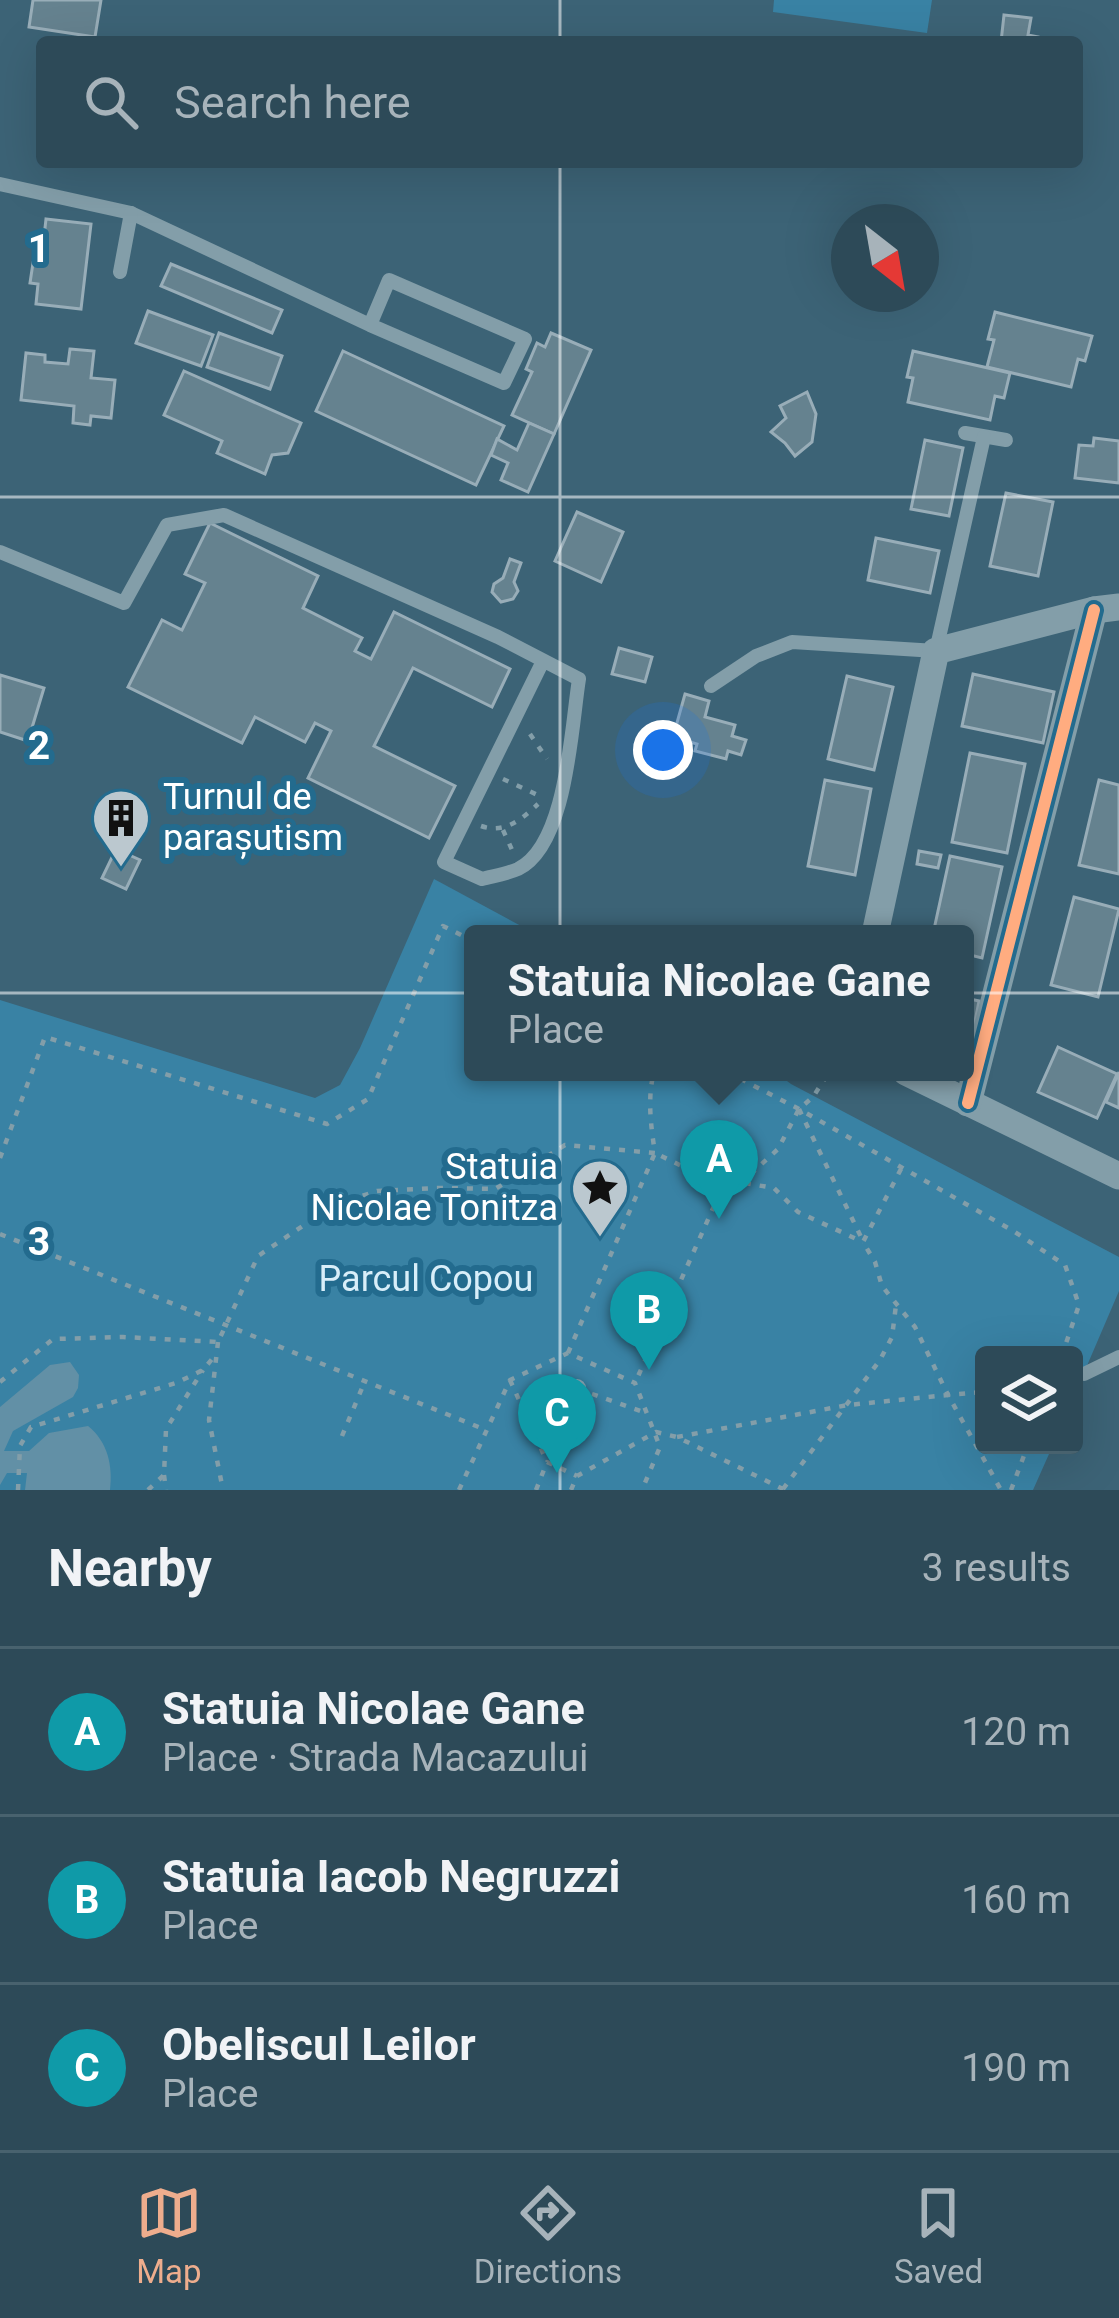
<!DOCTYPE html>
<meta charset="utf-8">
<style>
body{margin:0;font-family:Roboto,sans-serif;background:#395461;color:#f1f3f6}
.controls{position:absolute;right:36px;bottom:36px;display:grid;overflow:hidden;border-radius:12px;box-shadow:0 12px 48px #0002}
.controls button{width:108px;height:108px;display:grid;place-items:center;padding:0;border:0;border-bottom:3px solid #48626e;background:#2d4a58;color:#f1f3f6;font:60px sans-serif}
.compass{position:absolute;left:831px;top:204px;width:108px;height:108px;border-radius:50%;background:#2d4a58;box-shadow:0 12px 48px #0002;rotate:149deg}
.you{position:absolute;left:663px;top:750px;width:42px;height:42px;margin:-30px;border:9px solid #fff;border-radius:50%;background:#1a73e8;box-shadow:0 0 0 18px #1a73e833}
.badge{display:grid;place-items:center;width:78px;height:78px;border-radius:50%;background:#eead8d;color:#fff;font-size:39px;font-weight:700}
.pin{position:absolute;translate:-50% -99px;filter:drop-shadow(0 3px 6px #0008)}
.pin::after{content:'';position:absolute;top:63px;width:42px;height:36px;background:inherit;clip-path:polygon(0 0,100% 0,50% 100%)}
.popup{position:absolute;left:464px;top:925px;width:510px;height:156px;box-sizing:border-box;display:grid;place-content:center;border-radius:12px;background:#2d4a58;filter:drop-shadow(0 3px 9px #0005);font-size:39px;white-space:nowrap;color:#a7b3ba}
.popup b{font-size:45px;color:#f1f3f6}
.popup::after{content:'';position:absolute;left:50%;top:100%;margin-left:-24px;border:24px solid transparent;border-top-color:#2d4a58}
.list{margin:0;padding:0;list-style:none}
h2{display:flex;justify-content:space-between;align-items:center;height:156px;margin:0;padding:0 48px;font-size:51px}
h2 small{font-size:39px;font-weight:400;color:#a7b3ba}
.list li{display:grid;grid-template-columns:78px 1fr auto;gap:36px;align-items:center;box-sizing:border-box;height:168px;padding:0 48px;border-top:3px solid #48626e}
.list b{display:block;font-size:45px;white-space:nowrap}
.list p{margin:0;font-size:39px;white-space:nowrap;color:#a7b3ba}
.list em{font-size:39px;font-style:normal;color:#a7b3ba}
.icon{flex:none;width:66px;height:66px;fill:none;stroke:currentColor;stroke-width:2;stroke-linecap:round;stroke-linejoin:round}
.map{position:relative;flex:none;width:1119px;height:1490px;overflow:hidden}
.search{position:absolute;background:#2d4a58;box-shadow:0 12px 48px #0002;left:36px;right:36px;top:36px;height:132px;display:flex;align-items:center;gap:30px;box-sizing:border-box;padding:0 42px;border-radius:12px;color:#a7b3ba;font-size:45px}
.sheet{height:660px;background:#2d4a58}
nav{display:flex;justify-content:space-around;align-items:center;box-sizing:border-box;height:168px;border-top:3px solid #48626e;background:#2d4a58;font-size:33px;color:#a7b3ba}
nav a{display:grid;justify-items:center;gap:6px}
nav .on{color:#eead8d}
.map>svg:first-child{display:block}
.park{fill:#3982a4}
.water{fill:#6290a6}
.building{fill:#65828f;stroke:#98adb8;stroke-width:3}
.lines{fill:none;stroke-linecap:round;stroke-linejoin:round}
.path{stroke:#839ea9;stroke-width:4.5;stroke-dasharray:6 9;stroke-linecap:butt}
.service{stroke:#839ea9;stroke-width:14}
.minor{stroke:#839ea9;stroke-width:27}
.cycleway-casing{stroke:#236b8e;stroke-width:20}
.cycleway{stroke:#ffac80;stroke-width:12}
.tree{fill:#92afbe}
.grid{fill:none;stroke:#fff;stroke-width:3;stroke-opacity:0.55}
.labels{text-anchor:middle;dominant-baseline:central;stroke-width:12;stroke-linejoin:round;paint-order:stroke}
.poi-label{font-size:36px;fill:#fff;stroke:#236b8e;text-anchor:start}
.park-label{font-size:36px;fill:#d8eef9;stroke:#236b8e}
.grid-label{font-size:39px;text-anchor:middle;font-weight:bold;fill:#fff;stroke:#236b8e;stroke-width:12;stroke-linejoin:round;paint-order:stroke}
</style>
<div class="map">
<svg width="1119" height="1490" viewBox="0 0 1119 1490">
<rect width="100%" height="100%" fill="#3c6376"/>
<g class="park">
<path d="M774 0H932L927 33 773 12Z"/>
<path d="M434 879 536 934H473V1072H775L791 1084 1119 1257V1291L1074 1396V1355H984V1445H1053L1033 1490H0V1000L315 1098 340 1085 360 1048Z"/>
</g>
<path class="water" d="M70 1362 79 1375 78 1388 73 1397 13 1431 4 1451H29L49 1433 88 1426C108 1442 113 1466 110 1490H25L27 1473H7L0 1485V1407L50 1365Z"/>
<g class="building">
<path d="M33 0H101L95 37 29 27Z"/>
<path d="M1004 15 1031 18 1028 35 1038 37 1037 42H1001Z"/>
<path d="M46 219 91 224 81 309 36 304 38 284 30 283 33 263 41 264Z"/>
<path d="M171 264 282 310 272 333 161 286Z"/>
<path d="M148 311 213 335 201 366 136 343Z"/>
<path d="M995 312 1092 336 1085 361 1078 359 1071 387 987 367 994 340 988 339Z"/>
<path d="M219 333 282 356 270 389 207 367Z"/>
<path d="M551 333 591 350 554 434 512 415 532 372 526 369 537 343 545 347Z"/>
<path d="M70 349 94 351 91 378 115 380 111 418 91 416 90 425 73 423 74 406 21 400 26 353 45 355V362L68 364Z"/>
<path d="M343 351 504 426 476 485 316 411Z"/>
<path d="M913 351 1010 373 1004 398 995 396 990 420 908 402 913 378 907 377Z"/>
<path d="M184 371 301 423 288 453 272 455 265 474 217 453 222 441 164 415Z"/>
<path d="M807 392 816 414 812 442 795 456 785 443 771 432 786 418 780 406Z"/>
<path d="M529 423 554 434 528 492 501 480 508 463 491 455 497 439 517 450Z"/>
<path d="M1094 438 1119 441V483L1075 478 1079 445 1093 446Z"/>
<path d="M925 440 963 448 949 516 911 509Z"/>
<path d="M1006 493 1053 502 1038 576 990 566Z"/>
<path d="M577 512 623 532 601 582 555 561Z"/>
<path d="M210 523 318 576 303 608 362 638 355 651 371 659 394 612 510 669 492 707 413 668 374 746 455 786 429 838 308 778 331 731 315 723 305 742 255 717 242 743 128 687 162 620 182 630 205 583 185 574Z"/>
<path d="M876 538 939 551 930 593 868 580Z"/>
<path d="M510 559 521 563 514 582 518 591 513 599 501 602 492 592 494 584 503 578Z"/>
<path d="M619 648 652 657 645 682 612 674Z"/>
<path d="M973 674 1054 692 1043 743 962 726Z"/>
<path d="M0 675 44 688 28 741 0 732Z"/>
<path d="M847 676 893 687 874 770 828 759Z"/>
<path d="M685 694 709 701 705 717 735 725 732 736 746 740 741 755 728 751 726 759 695 751 697 744 673 737Z"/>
<path d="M970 753 1025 764 1007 853 952 842Z"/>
<path d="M825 780 871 789 855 875 808 866Z"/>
<path d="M1099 780 1119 785V874L1079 865Z"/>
<path d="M116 849 140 860 126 889 102 878Z"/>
<path d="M919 851 941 855 938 868 917 864Z"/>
<path d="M950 856 1002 867 982 958 966 954 965 956V934H933Z"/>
<path d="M1074 897 1119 909 1098 997 1051 985Z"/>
<path d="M965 998 979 1001 969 1052 965 1051Z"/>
<path d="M1058 1047 1117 1074 1097 1118 1038 1092Z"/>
<path d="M1119 1072V1108L1106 1102Z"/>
</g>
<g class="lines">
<g class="path">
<path d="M530 734 547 759"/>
<path d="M503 779 542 797"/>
<path d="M481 826C504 834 521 820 538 804"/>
<path d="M503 830 513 852"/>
<path d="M727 1072 799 1109 1015 1232 1065 1265 1079 1305 1062 1355"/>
<path d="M799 1109 862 1239"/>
<path d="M0 1158 45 1037 327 1124 368 1099 443 926 473 941"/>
<path d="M901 1169 863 1242 875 1262 882 1286 915 1327 948 1395 984 1392"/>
<path d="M730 1185 744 1183 774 1188 798 1212 863 1242"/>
<path d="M723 1186 753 1172 778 1149 799 1109 813 1097 829 1072"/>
<path d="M0 1234 486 1430"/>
<path d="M218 1342 209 1420 223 1490"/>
<path d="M568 1353 655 1153 723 1186 635 1383"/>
<path d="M510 1380 547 1462"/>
<path d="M0 1382 53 1339 123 1337 218 1342 258 1256 334 1205 377 1191 439 1188 495 1189 565 1145 655 1153C651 1127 647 1098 654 1072"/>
<path d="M592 1394 646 1413"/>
<path d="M342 1436 365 1381"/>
<path d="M677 1437 848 1405 948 1395 1001 1490"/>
<path d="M164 1475 166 1490"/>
<path d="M783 1489 880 1360 892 1337 896 1305"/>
<path d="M18 1490 20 1446 31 1427 176 1383 203 1370 217 1353"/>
<path d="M148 1490 164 1475 166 1429 203 1370"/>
<path d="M459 1490 510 1380 568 1353 635 1383 660 1447 642 1490"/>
<path d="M536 1490 547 1462 577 1476"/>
<path d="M571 1490 577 1476 656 1432 677 1437 785 1490"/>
<path d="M1011 1490 1028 1445"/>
</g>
<g class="service">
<path d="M0 184 131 213 370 325 504 383 525 339 389 280 370 325"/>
<path d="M120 272 131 213"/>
<path d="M965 433 1006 440"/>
<path d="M0 552 124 603 167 525 224 515 498 637 579 679C571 729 567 845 518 869 507 874 493 876 482 879L444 862 543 661"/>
<path d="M711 686 756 656 792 642 936 651 984 437"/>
<path d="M1084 1374 1119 1357"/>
</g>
<g class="minor">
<path d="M875 934 936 651 1094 610 1119 607"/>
<path d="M906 1072 1119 1176"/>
<path d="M968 1103 1094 610"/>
</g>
<defs>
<path id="cycleway" d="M968 1103 1094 610"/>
</defs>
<use href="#cycleway" class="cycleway-casing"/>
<use href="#cycleway" class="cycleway"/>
</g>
<circle class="tree" cx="577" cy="1388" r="9"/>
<path class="grid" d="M560 0V42M560 162V1490M0 497H1119M0 993H1119"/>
<defs>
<symbol id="building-pin" viewBox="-11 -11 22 30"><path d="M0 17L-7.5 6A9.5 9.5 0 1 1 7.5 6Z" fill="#bbc8cf" stroke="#236b8e"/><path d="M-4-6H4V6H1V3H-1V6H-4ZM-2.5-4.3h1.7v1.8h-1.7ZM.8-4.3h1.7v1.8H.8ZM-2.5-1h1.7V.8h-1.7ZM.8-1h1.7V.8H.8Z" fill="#111"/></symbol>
<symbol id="sight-pin" viewBox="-11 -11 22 30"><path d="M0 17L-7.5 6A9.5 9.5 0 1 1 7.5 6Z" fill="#bbc8cf" stroke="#236b8e"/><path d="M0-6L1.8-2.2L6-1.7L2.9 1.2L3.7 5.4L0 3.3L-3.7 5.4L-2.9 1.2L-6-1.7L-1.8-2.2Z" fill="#111"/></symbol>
</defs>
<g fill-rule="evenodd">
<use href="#building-pin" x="88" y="785" width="66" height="90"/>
<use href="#sight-pin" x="567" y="1155" width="66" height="90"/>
</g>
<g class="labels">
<g class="poi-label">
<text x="163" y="797">Turnul de<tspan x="163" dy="41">parașutism</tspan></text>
<text x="558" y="1167" text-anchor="end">Statuia<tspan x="558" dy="41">Nicolae Tonitza</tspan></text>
</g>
<g class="park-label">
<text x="426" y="1279">Parcul Copou</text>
</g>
</g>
<g class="grid-label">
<text x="39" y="262">1</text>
<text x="39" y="759">2</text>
<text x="39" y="1255">3</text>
</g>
</svg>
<div class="controls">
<button><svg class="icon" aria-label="layers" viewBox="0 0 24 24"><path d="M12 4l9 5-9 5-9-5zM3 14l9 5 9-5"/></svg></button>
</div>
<svg class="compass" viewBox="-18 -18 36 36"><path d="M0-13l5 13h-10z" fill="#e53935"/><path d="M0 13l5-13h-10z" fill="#a7b3ba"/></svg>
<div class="you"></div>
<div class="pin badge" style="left:719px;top:1219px;background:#0f9aa8">A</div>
<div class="popup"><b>Statuia Nicolae Gane</b>Place</div>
<div class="pin badge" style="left:649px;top:1370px;background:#0f9aa8">B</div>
<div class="pin badge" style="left:557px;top:1473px;background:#0f9aa8">C</div>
<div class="search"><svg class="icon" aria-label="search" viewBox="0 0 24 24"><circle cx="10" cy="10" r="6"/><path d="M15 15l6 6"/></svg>Search here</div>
</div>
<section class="sheet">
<h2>Nearby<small>3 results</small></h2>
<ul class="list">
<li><span class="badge" style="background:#0f9aa8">A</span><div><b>Statuia Nicolae Gane</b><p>Place · Strada Macazului</p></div><em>120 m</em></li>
<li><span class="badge" style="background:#0f9aa8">B</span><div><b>Statuia Iacob Negruzzi</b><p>Place</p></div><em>160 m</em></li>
<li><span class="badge" style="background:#0f9aa8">C</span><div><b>Obeliscul Leilor</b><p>Place</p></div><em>190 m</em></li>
</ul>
</section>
<nav>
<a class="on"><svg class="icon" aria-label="map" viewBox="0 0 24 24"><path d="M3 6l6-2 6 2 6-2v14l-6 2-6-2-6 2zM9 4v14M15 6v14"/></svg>Map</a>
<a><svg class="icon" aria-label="directions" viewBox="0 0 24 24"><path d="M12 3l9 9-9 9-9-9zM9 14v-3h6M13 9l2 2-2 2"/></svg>Directions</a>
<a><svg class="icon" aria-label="saved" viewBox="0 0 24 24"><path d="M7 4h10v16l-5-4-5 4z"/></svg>Saved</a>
</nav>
